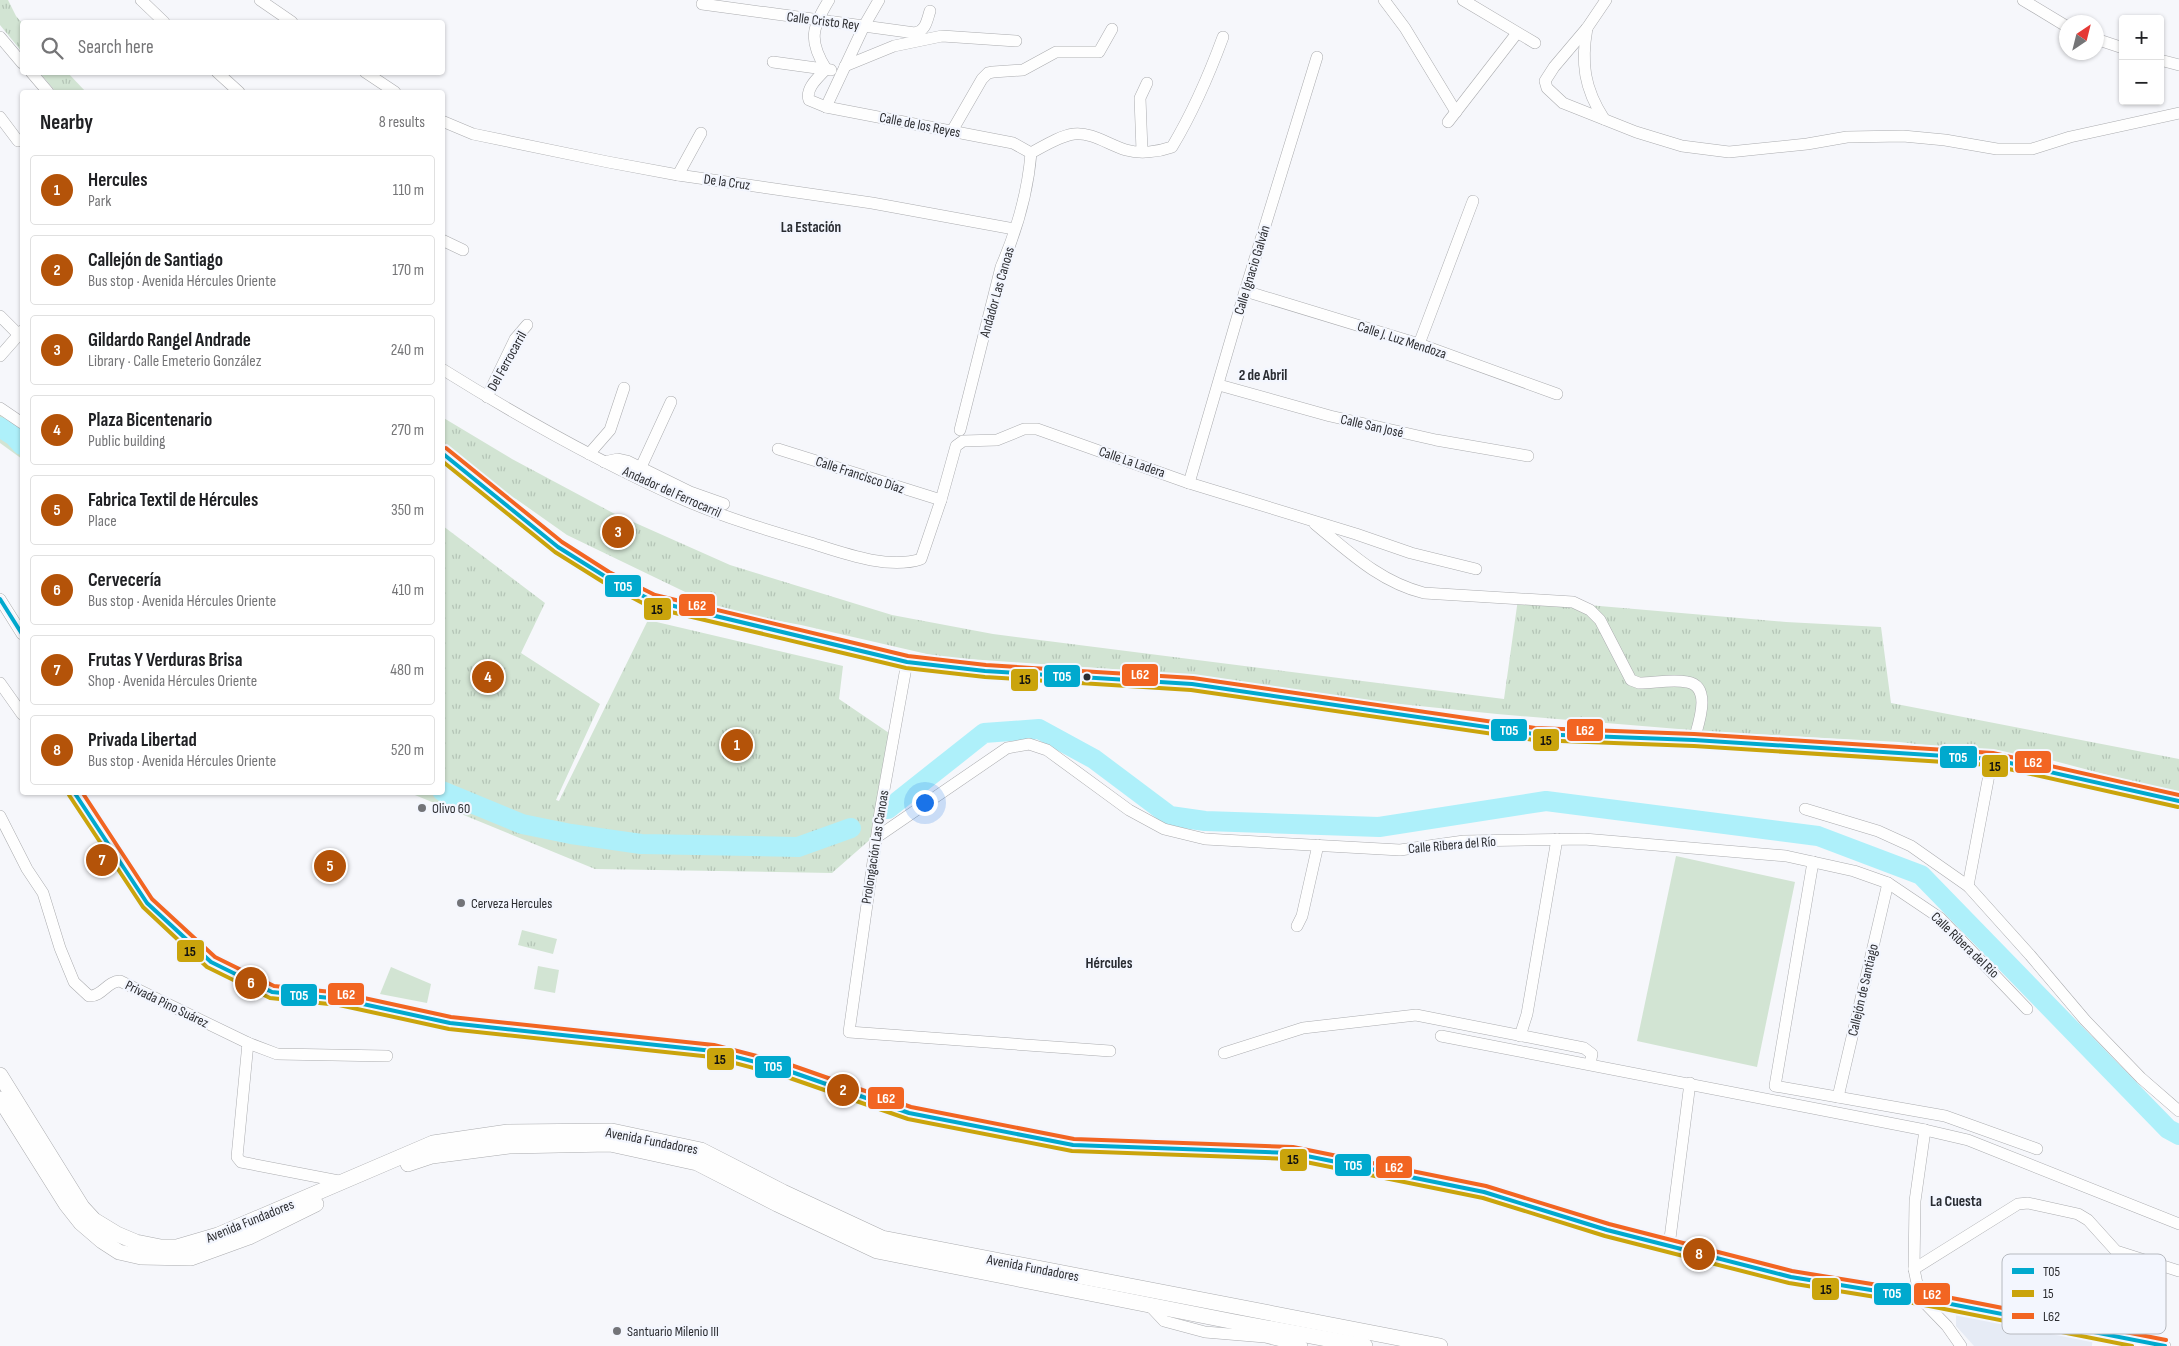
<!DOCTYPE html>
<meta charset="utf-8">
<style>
body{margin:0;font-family:"Sofia Sans Condensed",sans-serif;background:#f2f2f2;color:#202124}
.controls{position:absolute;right:15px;top:15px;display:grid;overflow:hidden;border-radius:5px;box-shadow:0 1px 4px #0004}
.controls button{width:45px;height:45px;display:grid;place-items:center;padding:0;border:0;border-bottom:1px solid #e0e0e0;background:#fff;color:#202124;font:25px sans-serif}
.compass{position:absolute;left:2059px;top:15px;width:45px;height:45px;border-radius:50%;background:#fff;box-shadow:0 1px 4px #0004;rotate:35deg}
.you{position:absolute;left:924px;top:802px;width:18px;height:18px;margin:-12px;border:4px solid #fff;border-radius:50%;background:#1a73e8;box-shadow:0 0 0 8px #1a73e833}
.badge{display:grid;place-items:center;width:32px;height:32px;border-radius:50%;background:#b45309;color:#fff;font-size:16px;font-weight:700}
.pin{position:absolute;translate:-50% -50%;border:2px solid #fff;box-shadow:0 1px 5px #0006}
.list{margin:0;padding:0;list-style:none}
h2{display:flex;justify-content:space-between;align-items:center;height:65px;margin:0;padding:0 20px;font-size:21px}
h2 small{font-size:16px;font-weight:400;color:#757577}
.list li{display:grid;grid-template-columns:32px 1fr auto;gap:15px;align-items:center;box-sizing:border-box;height:70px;margin:0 10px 10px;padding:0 10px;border:1px solid #e0e0e0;border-radius:5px}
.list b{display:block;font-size:19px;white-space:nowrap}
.list p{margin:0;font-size:16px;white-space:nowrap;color:#757577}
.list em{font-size:16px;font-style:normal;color:#757577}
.icon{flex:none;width:28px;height:28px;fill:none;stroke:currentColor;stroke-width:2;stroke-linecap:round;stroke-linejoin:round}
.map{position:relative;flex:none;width:2179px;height:1346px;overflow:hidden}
.search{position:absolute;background:#fff;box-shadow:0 1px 4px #0004;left:20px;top:20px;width:425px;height:55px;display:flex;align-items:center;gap:12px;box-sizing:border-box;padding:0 18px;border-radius:5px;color:#757577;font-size:19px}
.panel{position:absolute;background:#fff;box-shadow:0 1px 4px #0004;left:20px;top:90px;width:425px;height:705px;border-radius:5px}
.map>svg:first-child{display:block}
.built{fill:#e6ebf5}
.green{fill:#d2e4d3}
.park{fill:url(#park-tufts)}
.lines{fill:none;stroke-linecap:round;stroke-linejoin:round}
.river{stroke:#aef0fa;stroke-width:20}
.minor-casing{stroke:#abacaf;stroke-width:12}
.major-casing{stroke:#abacaf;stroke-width:16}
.minor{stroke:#fefefe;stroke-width:11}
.major{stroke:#fefefe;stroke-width:15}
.bus-1-casing{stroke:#f3f6fe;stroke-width:8}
.bus-2-casing{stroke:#f3f6fe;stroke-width:8}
.bus-3-casing{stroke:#f3f6fe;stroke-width:8}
.bus-1{stroke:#00a9ce;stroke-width:4}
.bus-2{stroke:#caa40c;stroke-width:4}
.bus-3{stroke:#f26522;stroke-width:4}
.bus-dot{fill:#2c2d31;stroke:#f3f6fe;stroke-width:2}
.poi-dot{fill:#737478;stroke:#f3f6fe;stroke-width:2}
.labels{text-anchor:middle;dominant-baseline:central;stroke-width:4.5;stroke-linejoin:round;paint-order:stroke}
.street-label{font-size:14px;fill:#2c2d31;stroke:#f3f6fe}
.poi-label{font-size:14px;fill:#2c2d31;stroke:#f3f6fe;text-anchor:start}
.neighbourhood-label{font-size:15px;font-weight:bold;fill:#292c32;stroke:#f3f6fe}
.key{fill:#f3f6fe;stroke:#b7bac0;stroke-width:1}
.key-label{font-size:14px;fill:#2c2d31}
.line-badge{stroke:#f3f6fe;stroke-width:2}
.badge-label{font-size:14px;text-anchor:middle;font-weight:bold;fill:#fff}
.pale-badge-label{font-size:14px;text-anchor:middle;font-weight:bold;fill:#111}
</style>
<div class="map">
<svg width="2179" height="1346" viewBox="0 0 2179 1346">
<defs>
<pattern id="park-tufts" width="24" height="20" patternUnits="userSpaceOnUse" patternTransform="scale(1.25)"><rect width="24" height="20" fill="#d2e4d3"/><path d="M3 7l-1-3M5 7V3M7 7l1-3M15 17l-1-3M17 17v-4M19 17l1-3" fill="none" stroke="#b4c4b6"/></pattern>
</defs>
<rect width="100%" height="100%" fill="#f6f7fb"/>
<path class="built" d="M1956 1310 2093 1335 2092 1346H1974L1956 1326Z"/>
<g class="green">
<path d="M1676 856 1795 882 1757 1067 1637 1041Z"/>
<path d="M538 966 559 970 555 993 534 989Z"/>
<path d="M391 967 431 984 427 1003 380 994Z"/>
</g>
<g class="park">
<path d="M0 0H8L16 16 22 23V52L0 25Z"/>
<path d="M40 73H68L86 92H56Z"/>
<path d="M0 408 22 425V459L0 443Z"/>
<path d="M442 417 512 459 613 513 730 565 892 615 993 634 1504 699 1518 599 1786 622 1881 627 1891 703 2179 759V794L2047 759 1899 742 1715 732 1497 714 1303 694 1153 672 940 657 801 625 752 616 708 603 567 535 516 499 499 492 466 462 443 445Z"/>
<path d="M443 526 545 603 521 653 600 704 556 800 559 801 648 620 843 666 839 699 889 733 873 837 832 873 595 869 410 793 442 792Z"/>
<path d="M522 930 557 939 553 954 518 945Z"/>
</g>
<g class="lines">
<g class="river">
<path d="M0 427 14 436 22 445"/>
<path d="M442 791 522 824 571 834 641 844 798 847 851 828"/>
<path d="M888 809 984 733 1039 729 1094 759 1170 816 1205 821 1379 827 1546 801 1818 836 1921 875 2168 1129 2179 1135"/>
</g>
<defs>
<g id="minor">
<path d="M141 0 164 22"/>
<path d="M260 0 292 22"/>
<path d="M829 0C812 28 808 40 826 69 819 77 805 88 809 100L826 107 1013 143 1031 153"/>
<path d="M1384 0 1405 28 1456 112"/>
<path d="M1463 0 1535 43"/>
<path d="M1606 0 1587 28 1554 67 1545 81 1547 88 1563 103 1636 132 1682 146 1729 152 1807 144 1847 137 1903 136 1945 140 1997 149H2032L2070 137 2179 113"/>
<path d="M2023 0 2066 26"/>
<path d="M702 4 915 33C926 31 927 20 930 11"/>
<path d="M1587 28C1581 63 1584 88 1604 119"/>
<path d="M0 37 22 63"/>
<path d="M2096 39 2123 48"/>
<path d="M2160 60 2179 65"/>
<path d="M773 62 831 70"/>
<path d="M845 66 894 46 942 36 1016 41"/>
<path d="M31 72 48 92"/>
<path d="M217 72 239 92"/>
<path d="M365 72 395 92"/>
<path d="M826 107 864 26 879 0"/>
<path d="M0 117 18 141"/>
<path d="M442 121 473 134 608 162 678 175 872 203 1014 229"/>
<path d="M1448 122 1517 33"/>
<path d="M952 131 982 79 988 73 993 72 1023 70 1056 52H1099L1112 29"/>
<path d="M1142 151 1140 98 1147 83"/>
<path d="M1031 153C1044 146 1059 136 1074 134 1092 132 1109 145 1126 150 1140 154 1158 152 1172 147 1193 112 1209 75 1223 37"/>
<path d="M678 175 701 133"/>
<path d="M442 240 463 250"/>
<path d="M1245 291 1419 344 1557 394"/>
<path d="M0 316 19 335"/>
<path d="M1419 344 1473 201"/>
<path d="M0 356 22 331"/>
<path d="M442 369C519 417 599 462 682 499 723 517 767 530 811 543 843 553 888 570 921 559L941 500 956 446 963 441 997 440 1024 429H1037L1189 483 1356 534 1411 553 1476 569"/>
<path d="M1219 385 1330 416 1436 440 1528 456"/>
<path d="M487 397 515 339 527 325"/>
<path d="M0 408 22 423"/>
<path d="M960 430 1001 267C1016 232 1028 191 1031 153"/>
<path d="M778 449 941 500"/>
<path d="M442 453 558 547 606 577 653 601 907 662 985 671 1192 684 1534 734 1694 740 1992 759 2179 801"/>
<path d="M589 454 610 430 624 388"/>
<path d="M604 462 618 459 627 461 690 492 724 504"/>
<path d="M641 467 671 402"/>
<path d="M1189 483 1245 291 1317 57"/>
<path d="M1315 524C1349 552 1380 582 1424 593L1573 602 1590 610 1600 620 1631 680 1639 683C1654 683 1672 679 1687 682 1713 686 1698 725 1694 740"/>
<path d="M0 599 22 634"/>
<path d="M907 662 880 812 849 1032 1110 1051"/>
<path d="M0 683 22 714"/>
<path d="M74 792 147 903 163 919 211 962 251 983 272 992 340 999 450 1023 490 1028 713 1051 786 1070 909 1113 1073 1145 1292 1153 1439 1184 1484 1192 1607 1230 1791 1277 1920 1298 2165 1346"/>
<path d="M1805 809 1878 831 1911 846 1968 886 2030 955 2085 1020 2141 1078 2179 1111"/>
<path d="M0 816 27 869 43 893 60 948 74 982 89 996C102 997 107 981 120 981L248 1043 277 1054 387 1056"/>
<path d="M877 837 1007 748 1029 744 1047 750 1129 810 1164 829 1205 839 1400 850 1464 841 1584 839 1786 856 1854 871 1888 883 1940 918 2027 1009"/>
<path d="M1813 862 1775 1086 1945 1116 2037 1149"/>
<path d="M1968 886 1992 759"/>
<path d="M1297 926 1302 916 1318 845"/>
<path d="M1441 1036 1925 1130 1968 1140 2179 1224"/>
<path d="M1520 1036 1527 1014 1557 839"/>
<path d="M248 1043 237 1157 241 1162 344 1182"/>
<path d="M1224 1053 1303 1028 1416 1015 1584 1048 1592 1054 1590 1064"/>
<path d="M1838 1097 1888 883"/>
<path d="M1925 1130 1915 1201 1914 1269 1920 1298 1947 1326 1961 1346"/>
<path d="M1669 1246 1690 1083"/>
<path d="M1914 1269 2018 1204 2028 1203 2078 1214 2088 1220 2116 1251 2179 1271"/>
<path d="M1149 1305 1164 1321 1205 1332 1265 1337 1302 1346"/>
</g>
<g id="major">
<path d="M0 1075 82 1207 94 1220 117 1234 136 1242 161 1247H177L218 1235 433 1143 508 1132 612 1131 701 1150 783 1192 882 1238 1440 1346"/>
<path d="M0 1099 66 1204 81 1223 102 1241 119 1252 141 1257 191 1258 249 1237 316 1204"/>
<path d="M408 1164 432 1156 509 1146 610 1144 697 1163 777 1204 877 1251 1235 1322 1365 1346"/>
</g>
</defs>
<use href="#minor" class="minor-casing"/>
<use href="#major" class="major-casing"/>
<use href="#minor" class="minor"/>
<use href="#major" class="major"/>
<defs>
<g id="bus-1">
<path d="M442 453 558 547 606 577 653 601 907 662 985 671 1192 684 1534 734 1694 740 1992 759 2179 801"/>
<path d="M0 599 22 634"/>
<path d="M74 792 147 903 211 962 272 992 340 999 450 1023 713 1051 786 1070 909 1113 1073 1145 1292 1153 1484 1192 1607 1230 1791 1277 1920 1298 2165 1346"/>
</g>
<g id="bus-2">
<path d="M442 461 555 552 603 582 650 607 906 668 985 677 1191 690 1534 740 1694 746 1991 765 2178 807"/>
<path d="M69 795 143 907 207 967 270 998 339 1005 449 1029 712 1057 784 1076 908 1119 1072 1151 1291 1159 1483 1198 1605 1236 1789 1283 1919 1304 2132 1346"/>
</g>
<g id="bus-3">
<path d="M446 448 562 542 609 572 655 595 908 656 986 665 1193 678 1535 728 1694 734 1993 753 2179 795"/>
<path d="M82 792 152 899 215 957 274 986 341 993 451 1017 714 1045 788 1064 911 1107 1074 1139 1293 1147 1486 1186 1609 1224 1792 1271 1921 1292 2166 1340"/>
</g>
</defs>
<use href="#bus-1" class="bus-1-casing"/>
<use href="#bus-2" class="bus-2-casing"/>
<use href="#bus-3" class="bus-3-casing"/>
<use href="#bus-1" class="bus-1"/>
<use href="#bus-2" class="bus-2"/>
<use href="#bus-3" class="bus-3"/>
</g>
<circle class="bus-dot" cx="1087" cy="677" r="4.5"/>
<g class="poi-dot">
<circle cx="422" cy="808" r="5"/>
<circle cx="461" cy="903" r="5"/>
<circle cx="617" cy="1331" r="5"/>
</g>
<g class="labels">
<g class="street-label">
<text transform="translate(823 21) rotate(7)">Calle Cristo Rey</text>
<text transform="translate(920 125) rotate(11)">Calle de los Reyes</text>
<text transform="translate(727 182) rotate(8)">De la Cruz</text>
<text transform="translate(1252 270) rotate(-73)">Calle Ignacio Galván</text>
<text transform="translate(997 292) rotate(-74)">Andador Las Canoas</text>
<text transform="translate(1402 340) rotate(18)">Calle J. Luz Mendoza</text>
<text transform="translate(507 361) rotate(-61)">Del Ferrocarril</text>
<text transform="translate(1372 426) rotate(13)">Calle San José</text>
<text transform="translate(1132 462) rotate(19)">Calle La Ladera</text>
<text transform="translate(860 475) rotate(18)">Calle Francisco Díaz</text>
<text transform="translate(672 492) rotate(24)">Andador del Ferrocarril</text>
<text transform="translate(1452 845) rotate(-5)">Calle Ribera del Río</text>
<text transform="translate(875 847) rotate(-81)">Prolongación Las Canoas</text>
<text transform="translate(1965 945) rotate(44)">Calle Ribera del Río</text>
<text transform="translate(1863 990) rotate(-77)">Callejón de Santiago</text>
<text transform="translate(167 1004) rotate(26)">Privada Pino Suárez</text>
<text transform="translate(652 1141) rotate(11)">Avenida Fundadores</text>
<text transform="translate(250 1221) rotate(-22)">Avenida Fundadores</text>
<text transform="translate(1033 1268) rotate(11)">Avenida Fundadores</text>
</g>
<g class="poi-label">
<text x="432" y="808">Olivo 60</text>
<text x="471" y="903">Cerveza Hercules</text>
<text x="627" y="1331">Santuario Milenio III</text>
</g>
<g class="neighbourhood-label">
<text x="811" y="227">La Estación</text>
<text x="1263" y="375">2 de Abril</text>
<text x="1109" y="963">Hércules</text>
<text x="1956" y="1201">La Cuesta</text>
</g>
</g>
<rect x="2002" y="1254" width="164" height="80" rx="8" class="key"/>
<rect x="2012" y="1268" width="22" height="6" fill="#00a9ce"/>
<rect x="2012" y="1290" width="22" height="7" fill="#caa40c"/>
<rect x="2012" y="1313" width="22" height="6" fill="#f26522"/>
<g class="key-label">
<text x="2043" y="1276">T05</text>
<text x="2043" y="1298">15</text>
<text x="2043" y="1321">L62</text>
</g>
<g class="line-badge">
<rect x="604" y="574" width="38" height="24" rx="5" fill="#00a9ce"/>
<rect x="678" y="593" width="38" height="24" rx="5" fill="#f26522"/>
<rect x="643" y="597" width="29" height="24" rx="5" fill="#caa40c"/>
<rect x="1121" y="663" width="38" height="24" rx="5" fill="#f26522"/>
<rect x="1043" y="664" width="38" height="24" rx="5" fill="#00a9ce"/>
<rect x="1010" y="668" width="29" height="24" rx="5" fill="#caa40c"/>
<rect x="1566" y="718" width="38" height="24" rx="5" fill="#f26522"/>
<rect x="1490" y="718" width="38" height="24" rx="5" fill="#00a9ce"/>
<rect x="1532" y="728" width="28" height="24" rx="5" fill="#caa40c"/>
<rect x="1939" y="745" width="39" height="24" rx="5" fill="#00a9ce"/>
<rect x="2014" y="750" width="38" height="24" rx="5" fill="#f26522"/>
<rect x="1981" y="754" width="28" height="24" rx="5" fill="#caa40c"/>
<rect x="176" y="939" width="29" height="24" rx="5" fill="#caa40c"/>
<rect x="327" y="982" width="38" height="24" rx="5" fill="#f26522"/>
<rect x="280" y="983" width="38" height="24" rx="5" fill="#00a9ce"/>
<rect x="706" y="1047" width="29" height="24" rx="5" fill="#caa40c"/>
<rect x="754" y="1055" width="38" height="24" rx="5" fill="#00a9ce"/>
<rect x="867" y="1086" width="38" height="24" rx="5" fill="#f26522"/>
<rect x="1279" y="1148" width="29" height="24" rx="5" fill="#caa40c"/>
<rect x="1334" y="1153" width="38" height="24" rx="5" fill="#00a9ce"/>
<rect x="1375" y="1155" width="38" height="24" rx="5" fill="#f26522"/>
<rect x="1811" y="1277" width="29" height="24" rx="5" fill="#caa40c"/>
<rect x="1873" y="1282" width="39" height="24" rx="5" fill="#00a9ce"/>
<rect x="1913" y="1282" width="38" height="24" rx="5" fill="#f26522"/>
</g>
<g class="badge-label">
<text x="623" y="591">T05</text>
<text x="697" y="610">L62</text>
<text x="1140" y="679">L62</text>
<text x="1062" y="681">T05</text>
<text x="1585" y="735">L62</text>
<text x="1509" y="735">T05</text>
<text x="1958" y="762">T05</text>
<text x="2033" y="767">L62</text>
<text x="346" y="999">L62</text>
<text x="299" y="1000">T05</text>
<text x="773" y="1071">T05</text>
<text x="886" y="1103">L62</text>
<text x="1353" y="1170">T05</text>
<text x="1394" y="1172">L62</text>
<text x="1892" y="1298">T05</text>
<text x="1932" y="1299">L62</text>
</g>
<g class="pale-badge-label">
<text x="657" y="614">15</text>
<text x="1025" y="684">15</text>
<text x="1546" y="745">15</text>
<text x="1995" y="771">15</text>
<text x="190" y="956">15</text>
<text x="720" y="1064">15</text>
<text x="1293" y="1164">15</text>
<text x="1826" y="1294">15</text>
</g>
</svg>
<div class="controls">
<button>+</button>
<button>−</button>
</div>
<svg class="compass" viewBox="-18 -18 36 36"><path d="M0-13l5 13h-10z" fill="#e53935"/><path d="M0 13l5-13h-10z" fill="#757577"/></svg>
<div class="you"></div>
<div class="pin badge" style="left:737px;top:745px">1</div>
<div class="pin badge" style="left:843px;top:1090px">2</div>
<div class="pin badge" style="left:618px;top:532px">3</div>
<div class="pin badge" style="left:488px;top:677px">4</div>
<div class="pin badge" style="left:330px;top:866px">5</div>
<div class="pin badge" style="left:251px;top:983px">6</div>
<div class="pin badge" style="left:102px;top:860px">7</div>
<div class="pin badge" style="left:1699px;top:1254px">8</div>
<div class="search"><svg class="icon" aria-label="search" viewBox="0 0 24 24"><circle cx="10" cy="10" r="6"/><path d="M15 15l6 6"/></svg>Search here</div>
<section class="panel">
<h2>Nearby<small>8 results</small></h2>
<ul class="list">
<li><span class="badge">1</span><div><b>Hercules</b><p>Park</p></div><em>110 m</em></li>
<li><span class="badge">2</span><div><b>Callejón de Santiago</b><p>Bus stop · Avenida Hércules Oriente</p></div><em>170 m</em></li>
<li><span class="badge">3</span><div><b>Gildardo Rangel Andrade</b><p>Library · Calle Emeterio González</p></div><em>240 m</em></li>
<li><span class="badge">4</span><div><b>Plaza Bicentenario</b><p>Public building</p></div><em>270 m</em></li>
<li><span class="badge">5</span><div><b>Fabrica Textil de Hércules</b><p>Place</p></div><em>350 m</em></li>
<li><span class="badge">6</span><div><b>Cervecería</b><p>Bus stop · Avenida Hércules Oriente</p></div><em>410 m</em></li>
<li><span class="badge">7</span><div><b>Frutas Y Verduras Brisa</b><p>Shop · Avenida Hércules Oriente</p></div><em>480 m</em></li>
<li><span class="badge">8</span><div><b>Privada Libertad</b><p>Bus stop · Avenida Hércules Oriente</p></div><em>520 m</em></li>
</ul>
</section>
</div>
